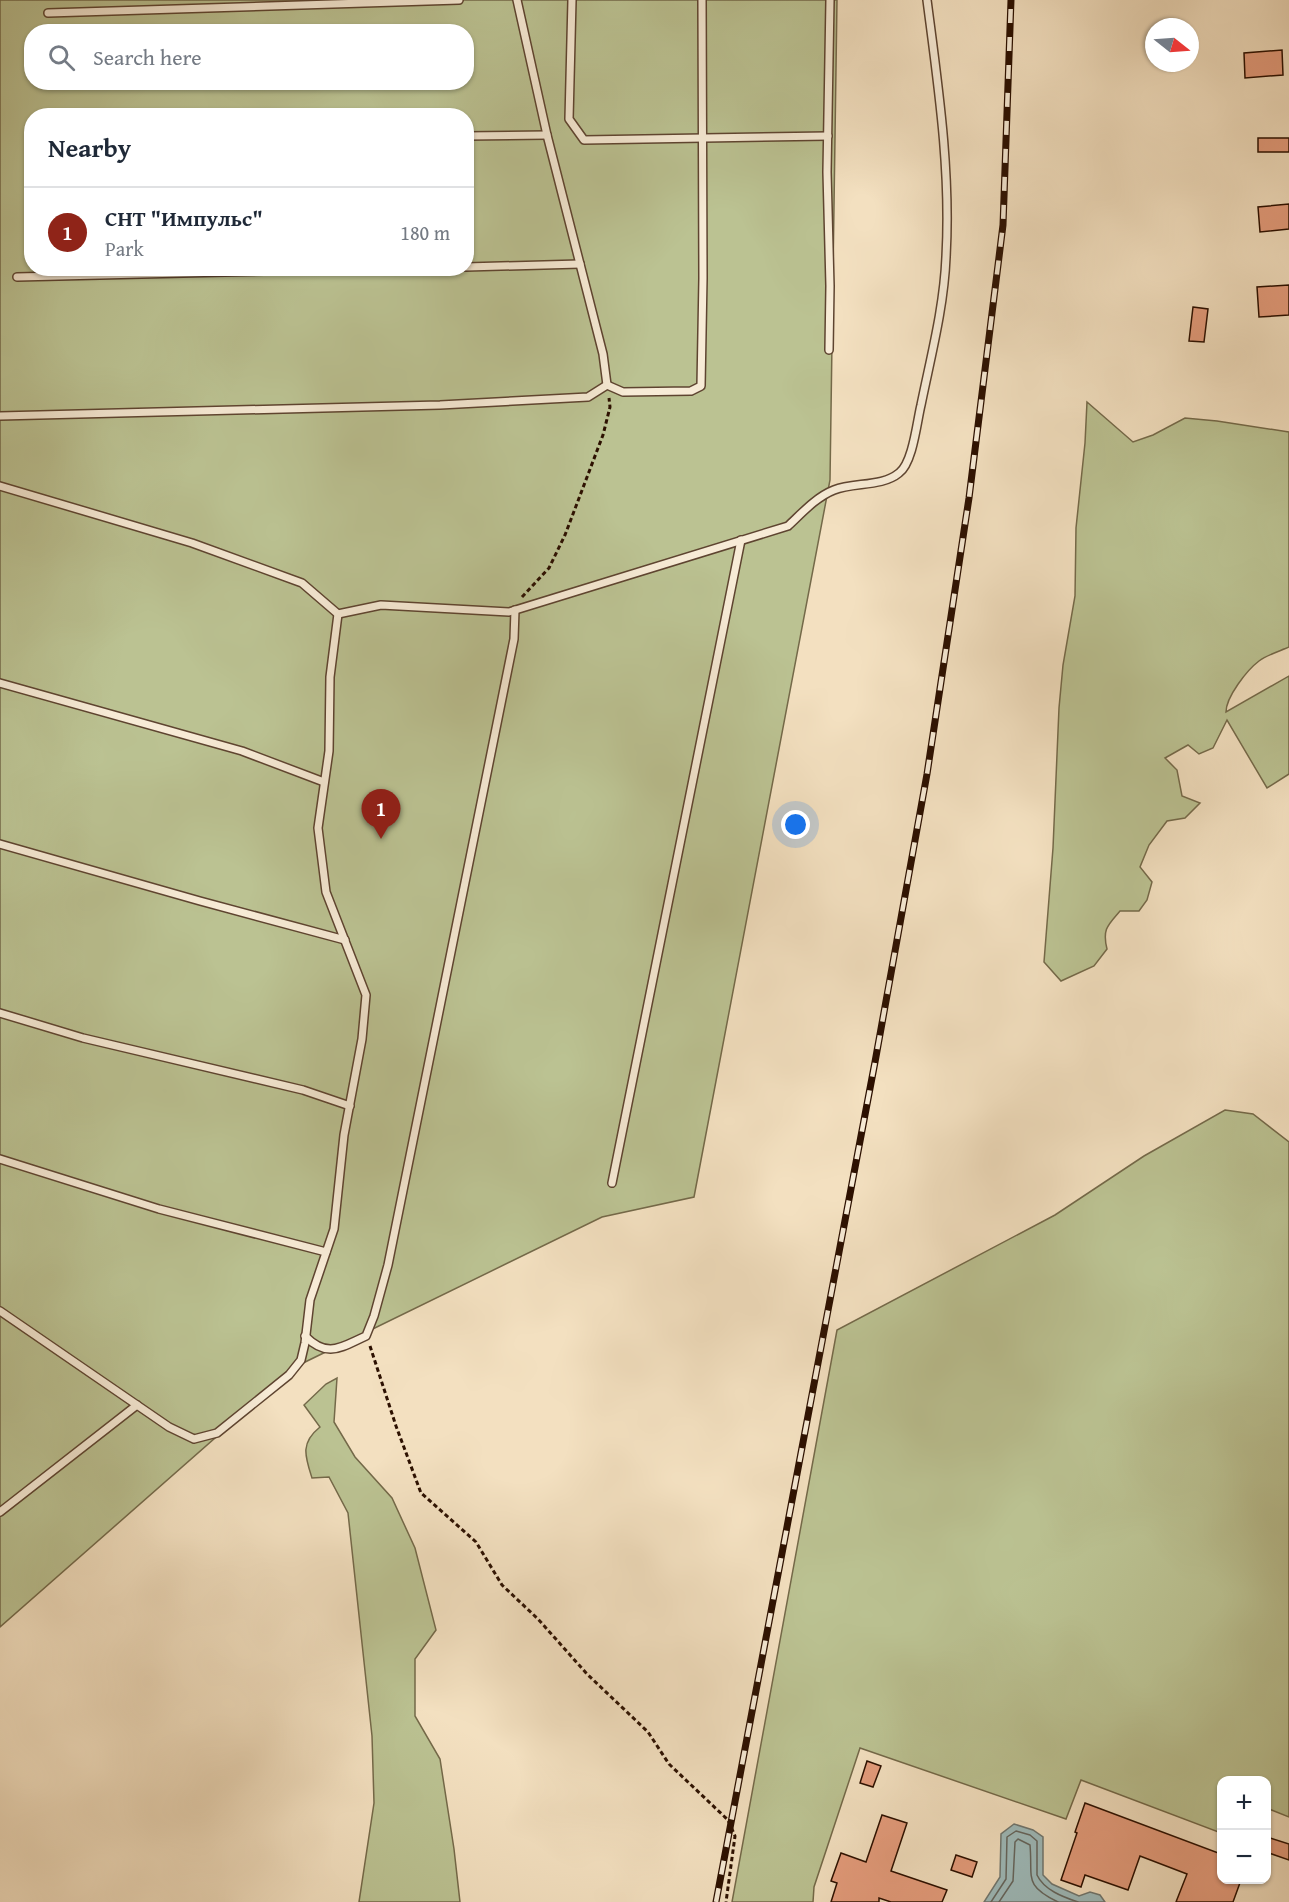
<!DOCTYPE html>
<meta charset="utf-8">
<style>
body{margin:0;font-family:"Gentium Book Plus",serif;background:#f6f6f7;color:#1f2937}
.controls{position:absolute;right:18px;bottom:18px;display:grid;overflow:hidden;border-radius:12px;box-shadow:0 2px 4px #0004}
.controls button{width:54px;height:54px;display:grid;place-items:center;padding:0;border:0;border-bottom:2px solid #e0e1e3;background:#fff;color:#1f2937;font:30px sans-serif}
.compass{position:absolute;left:1145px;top:18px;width:54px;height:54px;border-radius:50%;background:#fff;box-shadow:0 2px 4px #0004;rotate:107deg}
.you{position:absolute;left:796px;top:825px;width:21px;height:21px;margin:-15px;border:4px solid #fff;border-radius:50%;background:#1a73e8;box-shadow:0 0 0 9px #1a73e833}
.badge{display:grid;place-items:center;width:39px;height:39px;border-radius:50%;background:#8f2418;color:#fff;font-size:20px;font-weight:700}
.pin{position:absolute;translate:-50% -50px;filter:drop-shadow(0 2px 3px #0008)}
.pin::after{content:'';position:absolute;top:32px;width:21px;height:18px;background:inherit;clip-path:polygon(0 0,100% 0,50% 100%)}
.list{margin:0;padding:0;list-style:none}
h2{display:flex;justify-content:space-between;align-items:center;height:78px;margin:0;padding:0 24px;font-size:26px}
h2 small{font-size:20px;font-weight:400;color:#747a83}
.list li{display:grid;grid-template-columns:39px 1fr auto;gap:18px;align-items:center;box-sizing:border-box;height:90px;padding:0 24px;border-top:2px solid #e0e1e3}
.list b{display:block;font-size:22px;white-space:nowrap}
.list p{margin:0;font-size:20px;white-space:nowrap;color:#747a83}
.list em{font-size:20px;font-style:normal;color:#747a83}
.icon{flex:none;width:33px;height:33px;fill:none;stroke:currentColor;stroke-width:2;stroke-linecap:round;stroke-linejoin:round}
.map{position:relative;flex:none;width:1289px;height:1902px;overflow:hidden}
.search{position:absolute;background:#fff;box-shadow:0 2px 4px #0004;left:24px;top:24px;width:450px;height:66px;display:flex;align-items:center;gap:15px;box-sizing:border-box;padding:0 21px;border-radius:24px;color:#747a83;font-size:22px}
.panel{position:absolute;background:#fff;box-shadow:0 2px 4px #0004;left:24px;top:108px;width:450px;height:168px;border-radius:24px}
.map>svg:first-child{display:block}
.green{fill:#bbc292;stroke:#746949;stroke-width:1.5;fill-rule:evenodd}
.water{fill:#9ebbbb;stroke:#707770;stroke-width:1.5}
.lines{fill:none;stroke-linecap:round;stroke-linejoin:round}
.shore{stroke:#65665e;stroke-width:1.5}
.building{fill:#e59d7d;stroke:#2c1000;stroke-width:1.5}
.lane-casing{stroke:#5e4430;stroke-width:10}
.path{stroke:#2c1000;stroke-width:3;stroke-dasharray:4.5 3;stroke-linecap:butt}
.lane{stroke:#f7ebd6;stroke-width:7}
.rail-casing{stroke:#2c1000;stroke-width:7}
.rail{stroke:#f7ebd6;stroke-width:4.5;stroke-dasharray:14;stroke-linecap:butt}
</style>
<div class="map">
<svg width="1289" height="1902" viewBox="0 0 1289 1902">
<rect width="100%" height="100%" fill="#f3e0c0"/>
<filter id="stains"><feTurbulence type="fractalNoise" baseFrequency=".00333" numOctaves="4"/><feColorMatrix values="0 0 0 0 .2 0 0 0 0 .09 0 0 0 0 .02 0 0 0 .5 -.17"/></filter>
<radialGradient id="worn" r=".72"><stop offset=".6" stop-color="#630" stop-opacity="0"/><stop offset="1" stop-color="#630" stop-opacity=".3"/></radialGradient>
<g class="green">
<path d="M0 0H837L830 480 694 1197 602 1217 297 1366 0 1627ZM32 32H466V82H32ZM32 116H466V268H32Z"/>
<path d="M1087 402 1133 442 1153 435 1185 418 1217 421 1289 432V647C1280 651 1267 655 1259 661 1247 670 1226 697 1226 712L1289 676V774L1267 788 1227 720 1213 748 1199 754 1188 745 1165 758 1177 770 1182 796 1200 803 1185 818 1167 821 1149 845 1140 867 1152 882 1147 900 1139 911H1120C1108 925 1102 929 1107 949L1094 966 1061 981 1044 962 1053 848 1059 708 1063 665 1075 596 1076 528 1085 443Z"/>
<path d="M1225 1110 1253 1114 1289 1142V1817L1269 1809 1267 1816 1266 1780H1222L1221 1833 1081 1780 1066 1819 860 1748 814 1887 813 1902H732L837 1330 1055 1215 1144 1156Z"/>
<path d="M337 1378 334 1422 355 1457 392 1498 415 1548 436 1630 415 1659V1716L440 1759 454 1849 460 1902H359L374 1803 372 1736 348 1513 329 1477 312 1478C305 1456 300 1443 320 1427L304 1405 326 1384Z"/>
</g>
<path class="water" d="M1014 1824 1033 1830 1043 1837V1875L1052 1884 1079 1896 1090 1892 1100 1895 1105 1902H984L1000 1877 1001 1834Z"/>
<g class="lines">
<g class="shore">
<path d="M991 1902 1006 1879 1007 1837 1016 1831 1030 1835 1037 1841V1875C1044 1890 1063 1897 1078 1902"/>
<path d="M999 1902 1013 1881 1015 1842 1018 1839 1030 1845C1033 1878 1023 1885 1058 1902"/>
</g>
</g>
<g class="building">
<path d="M1282 50 1283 75 1245 78 1244 53Z"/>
<rect x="1258" y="138" width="31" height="14"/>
<path d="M1289 204V229L1260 232 1258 207Z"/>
<path d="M1289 285V315L1259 317 1257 287Z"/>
<path d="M1193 307 1208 309 1204 342 1189 341Z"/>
<path d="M867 1761 881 1766 873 1787 860 1783Z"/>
<path d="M1085 1803 1221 1854V1880H1241L1233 1902H1176L1187 1874 1140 1856 1128 1890 1085 1875 1081 1887 1061 1880 1077 1833 1075 1832Z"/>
<path d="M882 1815 907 1823 891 1871 947 1890 942 1902H891L879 1898V1902H831L837 1883 831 1881 841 1853 866 1862Z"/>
<path d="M1270 1838 1289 1844V1860L1266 1852Z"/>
<path d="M956 1855 977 1862 972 1877 951 1870Z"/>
</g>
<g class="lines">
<defs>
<g id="lane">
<path d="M517 0 547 135 603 354 607 385"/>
<path d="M572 0 569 119 584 140 828 136"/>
<path d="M48 13 459 0"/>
<path d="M466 136 547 135"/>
<path d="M466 267 580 264"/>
<path d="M17 277 386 268"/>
<path d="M829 350 830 286 827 172 830 0"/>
<path d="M0 416 440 405 588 397 607 385 623 392 691 391 701 386 703 278 702 0"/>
<path d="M0 486 192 543 302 583 338 614 381 605 509 612 788 526C801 514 816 497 834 490 854 482 882 487 899 473 913 463 917 421 921 405 931 356 944 307 946 257 951 171 938 85 927 0"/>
<path d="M0 683 242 751 324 782"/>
<path d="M0 844 200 901 345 940"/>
<path d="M0 1013 83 1038 303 1090 350 1106"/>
<path d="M0 1159 159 1209 326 1252"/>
<path d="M612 1183 741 540"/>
<path d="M0 1311 169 1427 194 1439 217 1433 289 1375 301 1360 305 1343 310 1300 334 1229 344 1135 362 1039 366 995 326 892 318 828 329 751 330 677 338 614"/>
<path d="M305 1336C328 1359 341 1347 366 1336L374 1316 388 1265 514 639 515 610"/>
<path d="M0 1512 137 1405"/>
</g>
</defs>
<use href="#lane" class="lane-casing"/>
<g class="path">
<path d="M522 597 549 568 565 535 603 435 610 407 609 398"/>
<path d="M370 1346 396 1426 421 1493 476 1542 502 1585 538 1619 587 1674 648 1732 669 1764 728 1820 735 1836 726 1902"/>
</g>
<use href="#lane" class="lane"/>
<defs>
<path id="rail" d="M716 1902 875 1062 927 774 969 498 1003 225 1011 0"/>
</defs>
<use href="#rail" class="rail-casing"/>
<use href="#rail" class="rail"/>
</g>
<rect width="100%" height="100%" filter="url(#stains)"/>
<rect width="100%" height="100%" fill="url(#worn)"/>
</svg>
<div class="controls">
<button>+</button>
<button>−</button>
</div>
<svg class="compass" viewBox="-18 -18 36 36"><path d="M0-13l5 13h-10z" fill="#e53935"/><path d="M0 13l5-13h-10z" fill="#747a83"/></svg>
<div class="you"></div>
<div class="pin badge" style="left:381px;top:839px">1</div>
<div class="search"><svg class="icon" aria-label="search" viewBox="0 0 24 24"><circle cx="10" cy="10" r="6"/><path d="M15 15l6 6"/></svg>Search here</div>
<section class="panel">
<h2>Nearby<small></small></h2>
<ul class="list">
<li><span class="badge">1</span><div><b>СНТ &quot;Импульс&quot;</b><p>Park</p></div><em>180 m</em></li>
</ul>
</section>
</div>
